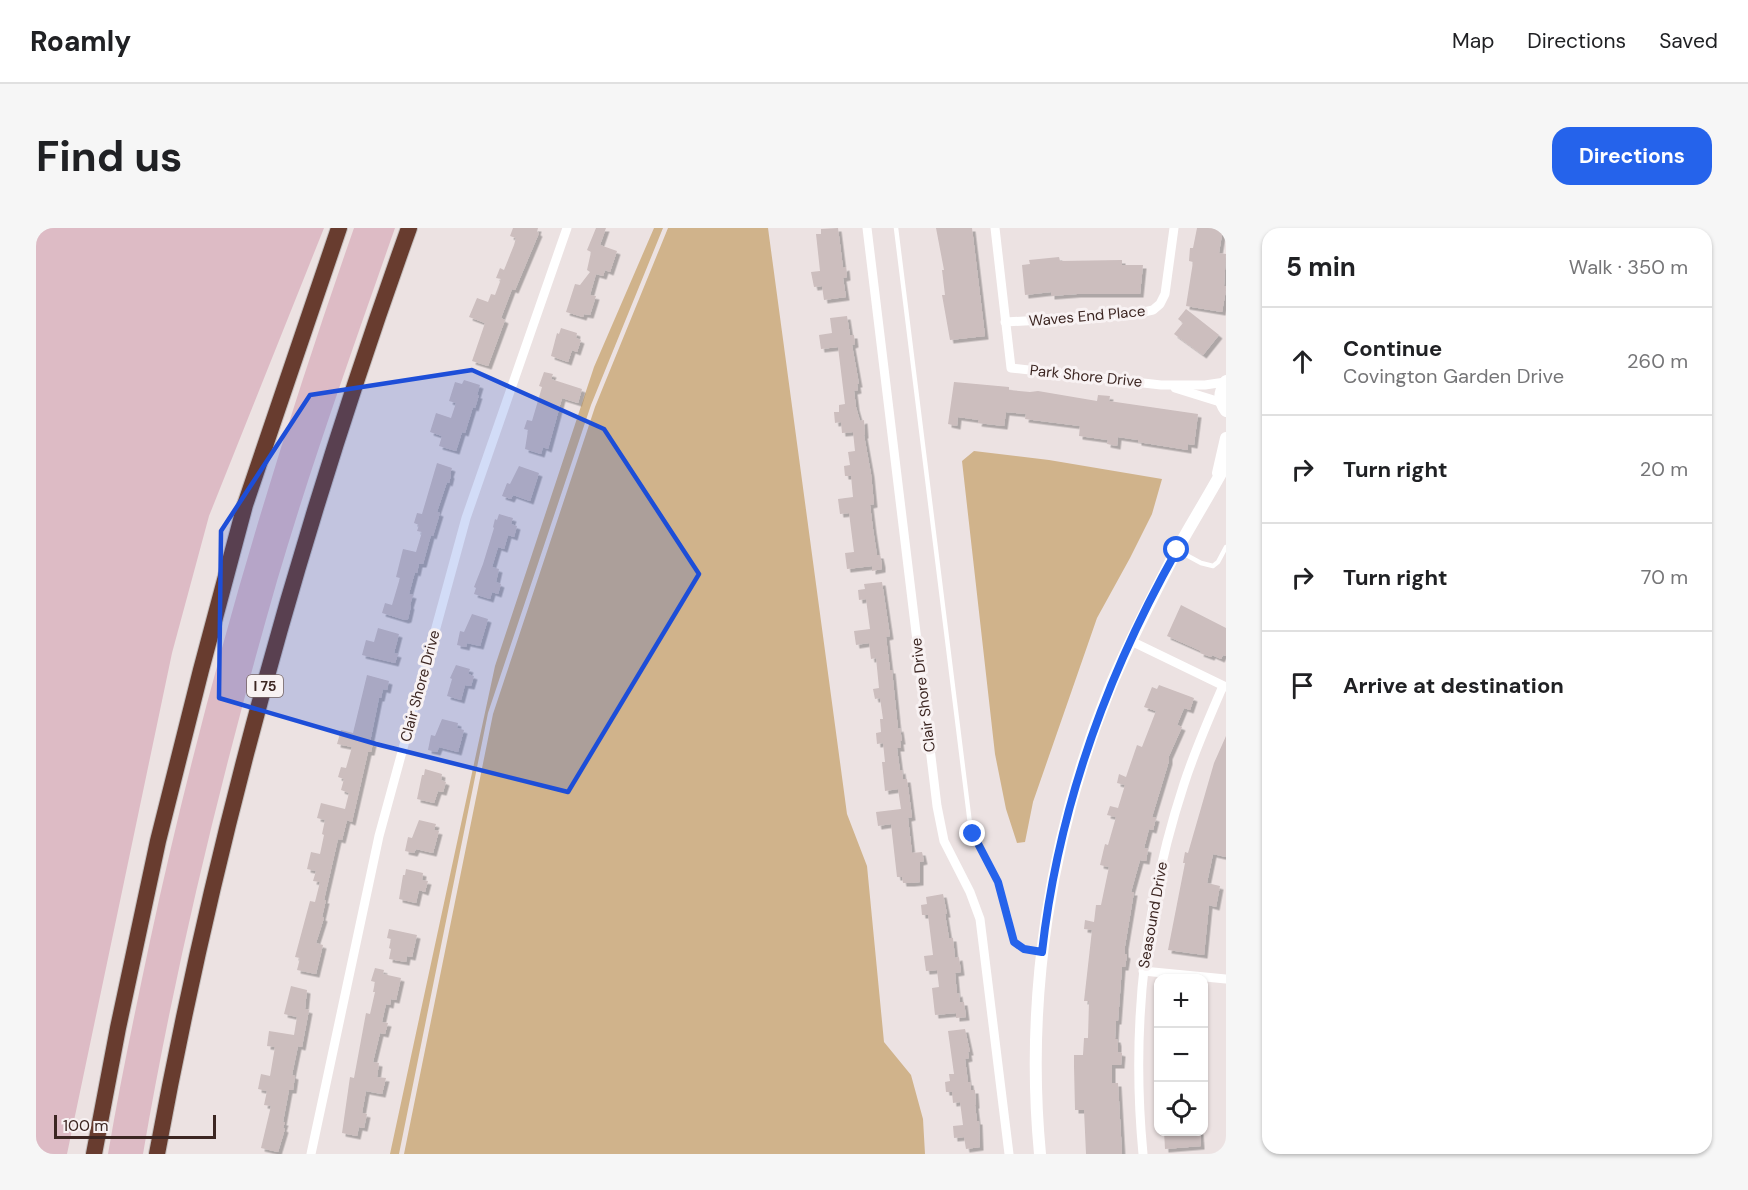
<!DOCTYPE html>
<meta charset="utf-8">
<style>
body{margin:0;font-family:"DM Sans",sans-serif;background:#f6f6f6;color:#202124}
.controls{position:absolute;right:18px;bottom:18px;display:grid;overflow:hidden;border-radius:12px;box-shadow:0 2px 4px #0004}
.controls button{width:54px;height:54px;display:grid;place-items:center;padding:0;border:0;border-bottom:2px solid #e0e0e0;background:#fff;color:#202124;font:30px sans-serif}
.scale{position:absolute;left:18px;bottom:15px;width:162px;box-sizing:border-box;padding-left:6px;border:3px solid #3c2622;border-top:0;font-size:16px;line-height:21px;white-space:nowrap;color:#3c2622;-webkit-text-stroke:4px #f8f2f3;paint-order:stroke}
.stop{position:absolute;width:18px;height:18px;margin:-14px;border:4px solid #2563eb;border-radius:50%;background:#fff}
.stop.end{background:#2563eb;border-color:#fff;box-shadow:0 2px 6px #0008}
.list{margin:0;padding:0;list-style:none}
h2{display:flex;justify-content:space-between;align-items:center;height:78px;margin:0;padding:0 24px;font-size:26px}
h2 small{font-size:20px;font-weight:400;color:#757577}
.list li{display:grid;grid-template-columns:39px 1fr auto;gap:18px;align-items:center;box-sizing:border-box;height:108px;padding:0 24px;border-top:2px solid #e0e0e0}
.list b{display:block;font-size:22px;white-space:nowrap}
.list p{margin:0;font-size:20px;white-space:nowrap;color:#757577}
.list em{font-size:20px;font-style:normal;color:#757577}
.icon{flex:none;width:33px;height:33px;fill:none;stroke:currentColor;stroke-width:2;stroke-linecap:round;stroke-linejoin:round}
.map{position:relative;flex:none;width:1190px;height:926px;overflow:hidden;border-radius:18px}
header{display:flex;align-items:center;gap:36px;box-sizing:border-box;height:84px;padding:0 30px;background:#fff;border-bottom:2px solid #e0e0e0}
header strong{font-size:28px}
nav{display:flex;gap:33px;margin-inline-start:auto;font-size:21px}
.intro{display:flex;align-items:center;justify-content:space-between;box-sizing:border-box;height:144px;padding:0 36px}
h1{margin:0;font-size:42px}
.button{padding:15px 27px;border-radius:18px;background:#2563eb;color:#fff;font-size:21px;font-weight:700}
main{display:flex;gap:36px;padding:0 36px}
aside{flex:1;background:#fff;border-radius:18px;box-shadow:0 2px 4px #0004}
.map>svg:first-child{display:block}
.green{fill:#ddbbc5}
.water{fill:#d0b38b}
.building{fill:#ccbebe;filter:url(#shadow)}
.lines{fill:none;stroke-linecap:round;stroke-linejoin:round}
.motorway-casing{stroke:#c4bebd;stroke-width:18}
.service{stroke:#fff;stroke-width:4.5}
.minor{stroke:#fff;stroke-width:9}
.tertiary{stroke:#fff;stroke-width:12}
.motorway{stroke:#683c2f;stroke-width:16}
.route{stroke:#2563eb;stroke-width:8}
.marked{fill:#1d4ed8;fill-opacity:0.2;stroke:#1d4ed8;stroke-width:4.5;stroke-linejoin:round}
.labels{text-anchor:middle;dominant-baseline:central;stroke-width:6;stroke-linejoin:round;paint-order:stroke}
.shield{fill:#f8f2f3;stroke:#746361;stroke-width:1.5}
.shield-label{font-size:14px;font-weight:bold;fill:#3c2622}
.street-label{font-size:15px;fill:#3c2622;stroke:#f8f2f3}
</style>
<header>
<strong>Roamly</strong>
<nav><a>Map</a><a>Directions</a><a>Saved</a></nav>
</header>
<div class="intro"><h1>Find us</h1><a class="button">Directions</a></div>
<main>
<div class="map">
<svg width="1190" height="926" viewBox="0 0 1190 926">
<defs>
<filter id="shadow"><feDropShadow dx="3.5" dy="3.5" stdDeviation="0" flood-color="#0004"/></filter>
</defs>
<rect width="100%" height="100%" fill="#ece2e2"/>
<g class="green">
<path d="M0 0H288L173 288 136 425 31 926H0Z"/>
<path d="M318 0H359C318 117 276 234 241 353 187 541 140 733 107 926H72C84 855 99 784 114 713 166 471 236 234 318 0Z"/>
</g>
<g class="water">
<path d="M618 0H627L555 177 452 485 363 926H354L459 438 558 139Z"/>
<path d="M632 0H732L811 586 831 638 848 814 875 847 887 891 889 926H368L457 486 559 179Z"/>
<path d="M938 223 1013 232 1126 251 1116 286 1094 330 1061 390 997 574 989 614 981 615 970 581 959 526 926 233Z"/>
</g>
<g class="building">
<path d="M477 0H502L501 4 503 5 479 62 476 61 465 90 469 92 452 138 436 133 449 95 433 89 441 70 452 74 455 66 459 67 465 51 460 50 464 40 468 42 478 17 480 10 474 8Z"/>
<path d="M560 0H570L564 17 581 23 574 44 569 42 567 48 560 46 554 67 560 68 554 87 548 86 547 89 530 84 539 56 544 57 554 44 551 42 555 24 551 22Z"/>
<path d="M802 0 807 40 810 39 811 49 807 50 810 69 788 72 786 58 778 59 775 44 784 43 780 6H785V1Z"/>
<path d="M900 0H936L949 108 914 112 906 67H909L906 42H908Z"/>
<path d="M1161 0H1187L1183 25 1190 26 1188 58H1190V62L1186 84 1150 78 1157 34 1153 33 1154 20H1157Z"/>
<path d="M1023 29 1024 33 1086 32V37H1107L1104 66H1041L1015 68V64L989 67 986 37 994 36 993 32Z"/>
<path d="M1150 81 1183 107 1167 127 1138 106 1147 95 1142 91Z"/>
<path d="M811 88 814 107H818L819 116 816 117 823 156H821L822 162 818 163 820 179 824 193 828 192 829 207H828L835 246 838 276 834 277 837 301 841 327H844L846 336V341L836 343V338L811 341 809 325 818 324 813 285 804 286 802 271 817 269 815 248H809L808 238 814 237 812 224 819 223 817 204 806 205 805 194 799 195 798 184H803V177L809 176 802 119 785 121 783 107 796 105 794 90Z"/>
<path d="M525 100 541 105 540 110 545 112 541 124 536 122 532 134 515 128 521 105 523 106Z"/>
<path d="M508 144 517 146 515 151 546 161 542 175 526 170 512 221 507 219 505 226 489 221 492 202 488 201 491 192 496 193 506 159 503 158Z"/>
<path d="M428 152 444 157 441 167H443L439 180 437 179 429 205 426 204 420 223 403 218 406 208 394 204 400 185 415 190 420 175 413 173 419 154 426 156Z"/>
<path d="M918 154 973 159V162L994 164 1002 163 1061 173 1062 167 1074 168 1073 173 1162 186 1158 217 1152 216V222L1102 214V212L1082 209 1081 218 1071 216 1072 212 1043 208 1044 198 989 191 990 186 970 184 968 198 942 195 943 192 922 189 921 198 912 196Z"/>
<path d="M401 235 416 240 414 246 415 247 413 255 411 254 401 284 404 285 397 308 395 307 387 336H383L381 345 379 344 373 366 377 367 374 377 375 378 372 391 369 392 346 385 349 375 356 377 364 350 360 349 367 321 380 324 386 304 381 303 383 297 378 295 381 285 386 286Z"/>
<path d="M483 238 503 245 494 273 477 267 475 271 466 268 471 255 474 256Z"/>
<path d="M463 286 477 290 475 296 481 298 478 309 472 307 468 321 462 319 456 339 463 341 460 354 465 356 462 366 456 364 454 371 438 366 440 360 438 359 447 336 458 300 457 299 459 291 461 292Z"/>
<path d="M846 354 854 408 850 409 854 442H856L862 501 864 500 866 513H864L865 520H861L864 543 866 542 867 551H871L876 589 872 590 876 625 886 624 888 633 884 634V654L875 655H867L866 649H861L855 596 842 598 840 584 865 581 862 561 849 563 846 534H849L847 515 841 516 840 505 845 504 844 491H847L844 470 839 471 837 461 843 460 840 430 835 431 833 415 820 417 818 403 834 401 830 371 823 372 822 362 829 361 828 356Z"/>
<path d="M1145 377 1190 400V428L1187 427 1185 431 1176 427 1175 429 1164 425 1165 423 1131 408Z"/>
<path d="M436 386 452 391 444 418 431 415 430 419 421 417 424 403 428 404Z"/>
<path d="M342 400 363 406 358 425 362 426 359 435 326 427 330 412 338 414Z"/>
<path d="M420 437 434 441 432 446 438 448 435 458 429 457 425 472 411 468 416 451 414 450Z"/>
<path d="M331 447 353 453 351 462 347 461 345 470H343L334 514 337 515 335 524H332L316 594 311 592 306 612 302 611 288 672H290L286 689 288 690 280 715 287 717 280 746 261 742 264 730 259 729 274 673 279 674 284 654 277 653 280 643 271 641 275 624 284 626 288 607 286 606 289 592 281 590 285 575 309 581 313 565 305 562 308 551 302 549 305 539 310 540 316 519 301 516 305 502 317 505Z"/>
<path d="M1123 457 1158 470 1154 482 1148 480 1141 497 1146 499 1133 528V533L1116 589 1120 590 1117 602 1113 601 1108 620 1112 621 1110 633 1104 632 1095 664H1098L1089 718V726L1091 727 1089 739H1086L1082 793H1080L1079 811H1081L1082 815V824L1086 825 1085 837H1076V855H1082L1086 926H1050L1048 882H1039L1038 838V827H1047L1048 810H1052L1053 773H1048L1056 702 1048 701 1049 692 1058 694 1060 677H1065L1073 639 1064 637 1069 616 1072 617 1080 589 1071 587 1074 578 1082 580 1089 557 1081 555 1083 546 1090 549 1101 517 1106 519 1120 483 1108 479 1116 459 1121 461Z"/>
<path d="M406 491 422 495 421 500 428 502 422 524 403 519 401 524 392 522 395 507 399 508Z"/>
<path d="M1190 508V629L1177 626 1171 655 1184 658 1180 679 1173 677 1168 727 1132 722 1149 635H1147L1149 624 1152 625 1178 535Z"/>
<path d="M389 541 406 546 405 552 410 554 407 564 402 563 398 575 381 571 386 547H388Z"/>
<path d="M383 592 400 596 398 602 403 603 397 625 380 621 378 625 369 623 372 609 376 610Z"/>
<path d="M370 641 387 645 386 652 392 653 389 664 383 662 380 675 363 671 367 647H369Z"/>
<path d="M907 666 911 686H909L913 710H917L919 730 923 729 925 744 919 745 921 766 923 765 924 774H928L930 789 920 790V785L899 787 896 760 903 759 901 742 890 743 888 728 897 727 892 687H886L885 677 891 676 890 669Z"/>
<path d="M353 701 381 707 376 729 371 728 370 734 353 731 355 721 353 720 355 711 351 710Z"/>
<path d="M339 740 348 742 347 746 365 750 360 772 355 771 354 777 350 776 346 794 352 795 349 806 344 805 337 834 343 835 341 849 350 850 346 866 330 863 326 885 331 886 328 900 323 899 321 908 306 905 314 849 318 850 330 785 334 786 339 764H337L339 754 335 753Z"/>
<path d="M255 758 271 762 269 781 273 782 266 819 262 818 256 847 259 848 257 862H253L247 894H249L247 900 249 901 242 924 225 920 235 878 228 877 231 863 222 861 225 846 234 848 239 819 231 818 233 803 258 807 261 789 248 786Z"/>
<path d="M929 801 934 824H932L933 830 929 831 932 854H934L935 862H939L940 877H939L941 893H943L944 919 930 921 928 909 918 910 917 898 927 897 924 874 917 875 916 864H910L909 854 914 853 913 846H918L912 803Z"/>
<path d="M1128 903H1164L1165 918 1129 921Z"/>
</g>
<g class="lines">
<defs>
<g id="motorway">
<path d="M58 926 82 800 122 613 165 442 209 277 303 0"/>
<path d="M121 926C179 611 265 301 373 0"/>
</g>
</defs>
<use href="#motorway" class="motorway-casing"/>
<g class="service">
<path d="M860 0 934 596 962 654 973 688 978 714 989 721 1005 724"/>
<path d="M1141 322 1165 335 1177 338 1182 334 1190 319"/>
</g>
<g class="minor">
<path d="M831 0 901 578 908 613 934 664 944 691 973 926"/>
<path d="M959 0 975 140 1125 157H1169L1189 154"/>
<path d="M969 94 1094 87 1117 82 1124 76 1129 66 1138 0"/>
<path d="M1139 160 1184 174"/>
<path d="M1095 413 1190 459"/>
<path d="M1107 743 1190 751"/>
<path d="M275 926 343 608 430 290 531 0"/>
<path d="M1107 926C1095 801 1109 675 1148 556 1159 522 1173 490 1187 458"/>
</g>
<g class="tertiary">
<path d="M1190 153C1183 164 1182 172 1190 183"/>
<path d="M1182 245 1190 210"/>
<path d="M1004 926C989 769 1014 608 1073 462 1091 418 1114 374 1136 331 1153 299 1173 268 1190 236"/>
</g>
<use href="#motorway" class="motorway"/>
</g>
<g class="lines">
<path class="route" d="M937 606 962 654 978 714 988 721 1006 724C1022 582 1071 446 1141 322"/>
</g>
<path class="marked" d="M436 142 568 201 663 346 532 564 340 516 183 470 185 303 274 167Z"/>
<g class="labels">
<rect class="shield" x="211" y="447" width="36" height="22" rx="4.5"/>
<g class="shield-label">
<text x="229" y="458">I 75</text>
</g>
<g class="street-label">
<text transform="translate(1051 88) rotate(-5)">Waves End Place</text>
<text transform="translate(1050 148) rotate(6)">Park Shore Drive</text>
<text transform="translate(384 458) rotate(-75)">Clair Shore Drive</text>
<text transform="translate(887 467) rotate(-97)">Clair Shore Drive</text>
<text transform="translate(1117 687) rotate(-80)">Seasound Drive</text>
</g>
</g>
</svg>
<div class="controls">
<button>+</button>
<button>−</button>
<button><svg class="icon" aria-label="locate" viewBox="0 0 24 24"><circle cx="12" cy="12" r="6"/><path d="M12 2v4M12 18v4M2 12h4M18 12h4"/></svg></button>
</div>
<div class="scale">100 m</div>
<div class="stop" style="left:1141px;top:322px"></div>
<div class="stop end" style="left:937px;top:606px"></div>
</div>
<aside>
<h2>5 min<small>Walk · 350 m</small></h2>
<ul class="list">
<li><svg class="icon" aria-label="ahead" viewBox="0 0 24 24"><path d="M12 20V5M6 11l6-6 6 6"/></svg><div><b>Continue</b><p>Covington Garden Drive</p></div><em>260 m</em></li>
<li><svg class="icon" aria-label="right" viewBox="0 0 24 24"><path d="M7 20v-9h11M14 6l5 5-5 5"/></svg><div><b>Turn right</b></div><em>20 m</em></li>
<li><svg class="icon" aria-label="right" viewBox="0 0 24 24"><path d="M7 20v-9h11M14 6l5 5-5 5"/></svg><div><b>Turn right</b></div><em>70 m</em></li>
<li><svg class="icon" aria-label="arrive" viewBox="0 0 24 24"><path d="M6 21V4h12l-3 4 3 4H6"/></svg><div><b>Arrive at destination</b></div></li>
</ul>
</aside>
</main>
